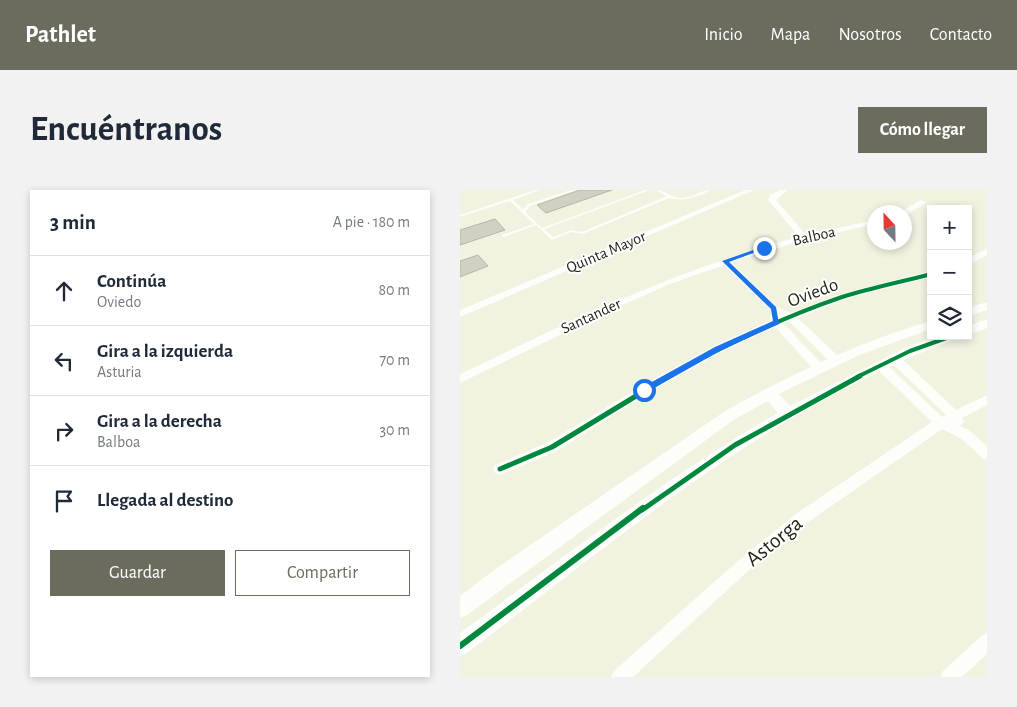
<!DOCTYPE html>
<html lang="es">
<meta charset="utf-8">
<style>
body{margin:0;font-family:"Alegreya Sans",sans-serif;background:#f2f2f3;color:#1f2937}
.controls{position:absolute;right:15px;top:15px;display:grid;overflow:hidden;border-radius:0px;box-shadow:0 2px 8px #0003}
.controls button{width:45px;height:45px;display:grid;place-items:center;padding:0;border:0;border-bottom:1px solid #e0e1e3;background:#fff;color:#1f2937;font:25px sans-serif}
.compass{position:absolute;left:407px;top:15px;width:45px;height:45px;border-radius:50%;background:#fff;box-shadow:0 2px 8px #0003;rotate:338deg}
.stop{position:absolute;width:15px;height:15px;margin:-11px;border:4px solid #1a73e8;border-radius:50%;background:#fff}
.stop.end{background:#1a73e8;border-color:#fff;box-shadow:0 1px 5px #0008}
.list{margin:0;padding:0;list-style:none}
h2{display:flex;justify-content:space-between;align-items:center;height:65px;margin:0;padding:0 20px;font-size:21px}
h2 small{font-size:16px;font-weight:400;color:#747a83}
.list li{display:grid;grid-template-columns:32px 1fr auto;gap:15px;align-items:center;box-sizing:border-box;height:70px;padding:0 20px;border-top:1px solid #e0e1e3}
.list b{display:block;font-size:19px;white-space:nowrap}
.list p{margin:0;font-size:16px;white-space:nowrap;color:#747a83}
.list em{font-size:16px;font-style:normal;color:#747a83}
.actions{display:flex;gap:10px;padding:15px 20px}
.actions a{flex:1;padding:11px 0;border:1px solid #6b6c5d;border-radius:0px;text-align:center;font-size:18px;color:#6b6c5d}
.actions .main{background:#6b6c5d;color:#fff}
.icon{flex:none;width:28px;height:28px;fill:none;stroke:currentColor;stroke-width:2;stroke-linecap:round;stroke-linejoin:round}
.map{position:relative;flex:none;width:527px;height:487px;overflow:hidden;border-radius:0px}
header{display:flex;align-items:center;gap:30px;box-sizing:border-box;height:70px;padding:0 25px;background:#6b6c5d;color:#fff}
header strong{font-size:24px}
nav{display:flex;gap:28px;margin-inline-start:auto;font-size:18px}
.intro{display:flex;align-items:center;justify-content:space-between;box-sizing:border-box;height:120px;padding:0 30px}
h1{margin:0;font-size:35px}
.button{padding:12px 22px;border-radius:0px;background:#6b6c5d;color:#fff;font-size:18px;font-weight:700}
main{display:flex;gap:30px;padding:0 30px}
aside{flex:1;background:#fff;border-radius:0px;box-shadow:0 2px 8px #0003}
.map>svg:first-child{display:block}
.building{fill:#d0d1c2;stroke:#b4b6a7}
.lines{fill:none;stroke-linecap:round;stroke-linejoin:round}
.service{fill:#fdfdfa;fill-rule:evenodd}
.minor{fill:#fdfdfa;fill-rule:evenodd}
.tertiary{fill:#fdfdfa;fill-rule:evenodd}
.cycleway-far2-casing{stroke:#fff;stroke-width:6}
.cycleway-far1-casing{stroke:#fff;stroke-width:8}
.cycleway-casing{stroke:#fff;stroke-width:9}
.cycleway-far2{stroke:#00873e;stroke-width:4}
.cycleway-far1{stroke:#00873e;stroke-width:5}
.cycleway{stroke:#00873e;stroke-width:6}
.route{fill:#1a73e8}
.labels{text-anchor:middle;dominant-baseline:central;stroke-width:4;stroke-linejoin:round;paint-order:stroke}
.far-street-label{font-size:16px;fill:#232417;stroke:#fff}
.street-label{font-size:19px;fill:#232417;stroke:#fff}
.near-street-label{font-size:22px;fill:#232417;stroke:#fff}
</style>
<header>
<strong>Pathlet</strong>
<nav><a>Inicio</a><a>Mapa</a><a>Nosotros</a><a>Contacto</a></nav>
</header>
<div class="intro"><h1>Encuéntranos</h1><a class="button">Cómo llegar</a></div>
<main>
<aside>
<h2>3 min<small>A pie · 180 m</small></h2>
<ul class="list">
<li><svg class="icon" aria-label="ahead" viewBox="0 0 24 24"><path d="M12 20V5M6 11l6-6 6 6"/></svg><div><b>Continúa</b><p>Oviedo</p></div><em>80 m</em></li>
<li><svg class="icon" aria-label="left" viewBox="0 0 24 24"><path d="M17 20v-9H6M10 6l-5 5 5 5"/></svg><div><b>Gira a la izquierda</b><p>Asturia</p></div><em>70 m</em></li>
<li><svg class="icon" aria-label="right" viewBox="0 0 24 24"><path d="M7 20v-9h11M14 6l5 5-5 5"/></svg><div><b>Gira a la derecha</b><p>Balboa</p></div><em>30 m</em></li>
<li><svg class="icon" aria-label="arrive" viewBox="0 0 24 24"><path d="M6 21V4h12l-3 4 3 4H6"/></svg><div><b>Llegada al destino</b></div></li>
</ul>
<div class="actions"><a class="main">Guardar</a><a>Compartir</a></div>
</aside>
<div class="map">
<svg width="527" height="487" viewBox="0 0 527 487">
<rect width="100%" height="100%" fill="#f1f2e0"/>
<g class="building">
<path d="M120 0H152L86 23 77 15Z"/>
<path d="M35 29 45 40 0 55V40Z"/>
<path d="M18 65 28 76 0 87V71Z"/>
</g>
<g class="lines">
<path class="service" d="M75 0H80L53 10 63 19 68 14 111 0H116L70 16 65 22 82 38 185 0H190L84 39 93 47 111 40 122 42 207 6 195 0C205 0 212 8 223 8 233 7 241 0 251 0 238 7 224 12 209 8L123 44 111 42 92 50 76 35 44 47H42V45L74 34 50 11 0 27V25Z"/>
<g class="minor">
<path d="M285 0H294L0 127V120Z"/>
<path d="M320 0H328L316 10 346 45 414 30V34L338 52 271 72 317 117 331 123 380 105 471 81V87L386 109 338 128 378 166 379 169 378 172H370L329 131 323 133 362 174 363 177 362 180H354L315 137 261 162 188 203 97 261 40 285 35 283 33 279 35 275 87 253 180 197 253 156 311 130 310 126 314 123 264 75 210 94 158 117 0 193V184C111 131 219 78 339 47L308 10 310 5Z"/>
<path d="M460 10 467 12 447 25 441 22Z"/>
<path d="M527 59V65L508 75V68Z"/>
<path d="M434 164 438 165 496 220 527 205V215L502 228 504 232 500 236 510 241 527 256V270L522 268 502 249 482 239 347 333 290 379 173 487H151L154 481 280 369 337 323 472 232 416 178 415 175 416 172H424L482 227 486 225 430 171 429 168Z"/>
<path d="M527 443V464L502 487H480L483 481 521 446Z"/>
</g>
<g class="tertiary">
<path d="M527 112V120L508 126V118Z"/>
<path d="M527 129V138L508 145V136Z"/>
<path d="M471 131V139L397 166 319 204 330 216 445 158 478 146H498L496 149C313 216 161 346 7 463L0 466V443C104 367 206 287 318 223L308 211 275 229 7 425 0 428V406L34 380 265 221C330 185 398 152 471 131Z"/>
</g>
<defs>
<g id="cycleway-far2">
<path d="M207 187C263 156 320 128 382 107 411 98 441 92 471 84"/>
<path d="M397 187 450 161 492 146"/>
</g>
<g id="cycleway-far1">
<path d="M40 279 92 257 209 186"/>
<path d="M182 320 275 255 400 186"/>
</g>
<path id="cycleway" d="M0 456 183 318"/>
</defs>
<use href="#cycleway-far2" class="cycleway-far2-casing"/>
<use href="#cycleway-far1" class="cycleway-far1-casing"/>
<use href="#cycleway" class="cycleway-casing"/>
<use href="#cycleway-far2" class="cycleway-far2"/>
<use href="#cycleway-far1" class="cycleway-far1"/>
<use href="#cycleway" class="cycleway"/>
</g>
<path class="route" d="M302 57 307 58 269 72 316 117 319 134 260 161 187 202H181V198L255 157 313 131 311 119 262 71Z"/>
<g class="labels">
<g class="far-street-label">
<text transform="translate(354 46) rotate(-13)">Balboa</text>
<text transform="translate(146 62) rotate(-23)">Quinta Mayor</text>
<text transform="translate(131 126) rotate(-25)">Santander</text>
</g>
<g class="street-label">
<text transform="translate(353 103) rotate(-20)">Oviedo</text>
</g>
<g class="near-street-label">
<text transform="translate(314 351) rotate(-39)">Astorga</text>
</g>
</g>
</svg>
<div class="controls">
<button>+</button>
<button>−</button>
<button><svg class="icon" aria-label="layers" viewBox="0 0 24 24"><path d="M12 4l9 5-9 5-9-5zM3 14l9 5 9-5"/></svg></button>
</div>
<svg class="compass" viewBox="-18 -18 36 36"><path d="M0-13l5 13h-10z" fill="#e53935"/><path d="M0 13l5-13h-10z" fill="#747a83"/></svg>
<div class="stop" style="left:184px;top:200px"></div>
<div class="stop end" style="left:304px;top:58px"></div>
</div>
</main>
